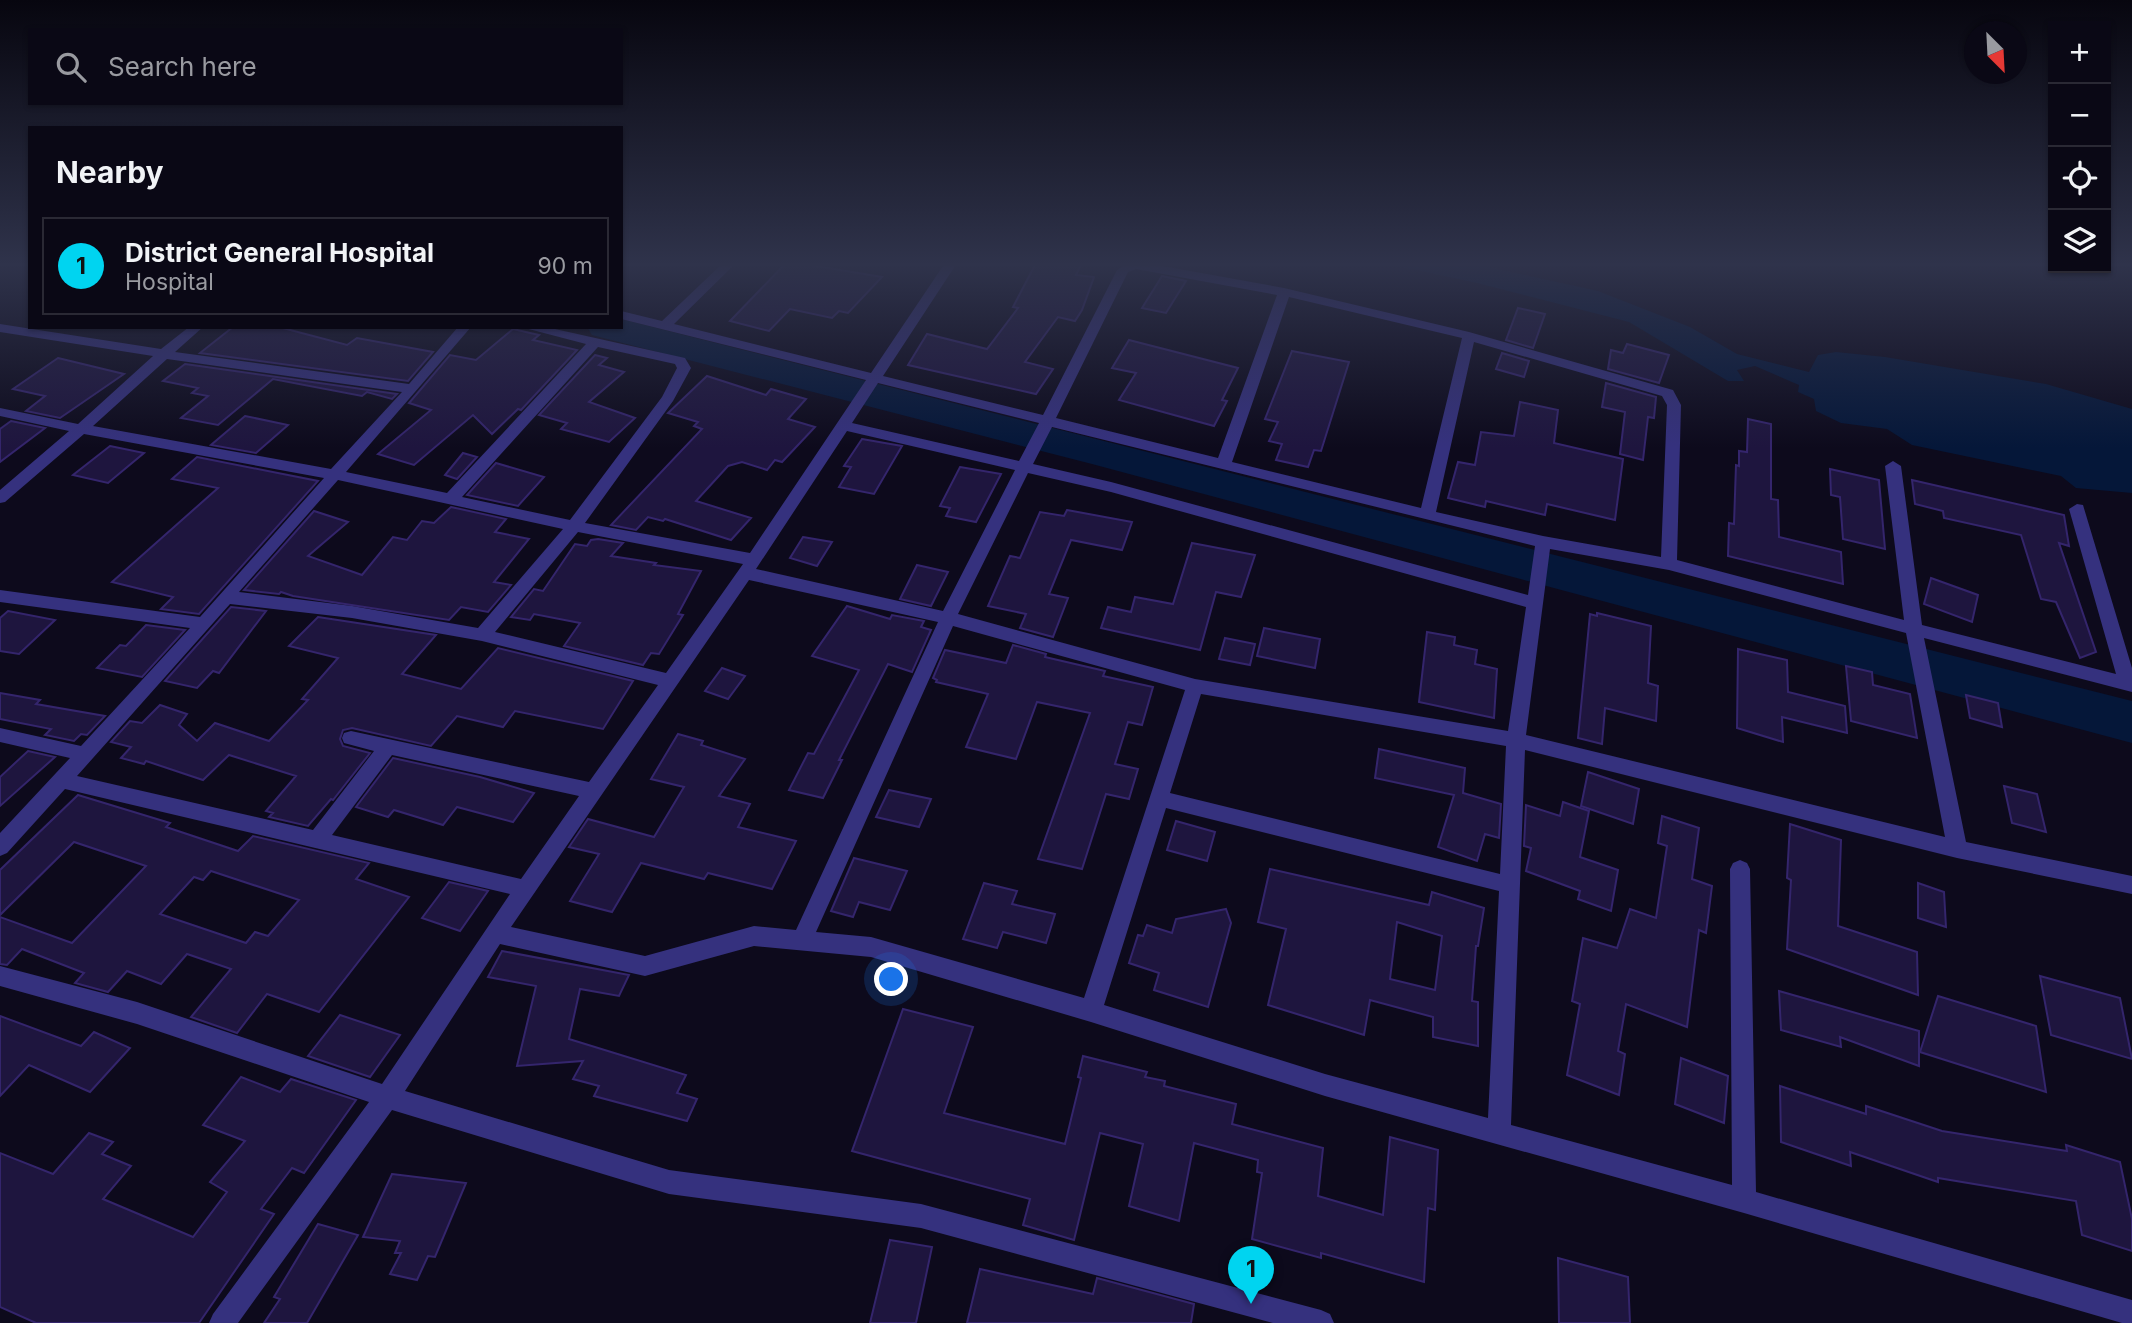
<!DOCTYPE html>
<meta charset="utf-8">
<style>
body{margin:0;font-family:Inter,sans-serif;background:#181622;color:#f1f3f6}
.controls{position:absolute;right:21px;top:21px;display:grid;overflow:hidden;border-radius:0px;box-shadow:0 2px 5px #0004}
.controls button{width:63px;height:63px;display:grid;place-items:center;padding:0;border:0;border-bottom:2px solid #2a2934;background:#0a0815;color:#f1f3f6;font:35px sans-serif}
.compass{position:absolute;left:1964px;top:21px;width:63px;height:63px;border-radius:50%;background:#0a0815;box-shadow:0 2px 5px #0004;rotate:156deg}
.you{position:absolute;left:892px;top:980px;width:24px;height:24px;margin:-18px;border:5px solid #fff;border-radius:50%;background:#1a73e8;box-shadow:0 0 0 10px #1a73e833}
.badge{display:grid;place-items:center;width:46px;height:46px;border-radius:50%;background:#00d4f0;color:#111;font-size:23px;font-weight:700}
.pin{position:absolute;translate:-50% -58px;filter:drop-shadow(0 2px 4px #0008)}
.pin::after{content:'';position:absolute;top:37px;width:24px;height:21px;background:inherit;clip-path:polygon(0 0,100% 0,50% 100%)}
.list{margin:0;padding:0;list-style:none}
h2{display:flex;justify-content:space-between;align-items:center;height:91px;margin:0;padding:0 28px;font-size:30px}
h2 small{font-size:23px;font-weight:400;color:#999aa0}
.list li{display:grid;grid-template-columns:46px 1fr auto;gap:21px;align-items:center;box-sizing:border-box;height:98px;margin:0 14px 14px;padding:0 14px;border:2px solid #2a2934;border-radius:0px}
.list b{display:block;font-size:26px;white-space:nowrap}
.list p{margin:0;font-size:23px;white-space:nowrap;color:#999aa0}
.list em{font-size:23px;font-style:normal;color:#999aa0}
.icon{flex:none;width:38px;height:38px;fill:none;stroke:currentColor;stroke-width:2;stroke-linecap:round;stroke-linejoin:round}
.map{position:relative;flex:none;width:2132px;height:1323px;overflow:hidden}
.search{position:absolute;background:#0a0815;box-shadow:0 2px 5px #0004;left:28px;top:28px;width:595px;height:77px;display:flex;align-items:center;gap:18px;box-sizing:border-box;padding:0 24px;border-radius:0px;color:#999aa0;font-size:26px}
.panel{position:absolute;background:#0a0815;box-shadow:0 2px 5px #0004;left:28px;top:126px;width:595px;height:203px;border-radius:0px}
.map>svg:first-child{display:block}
.water{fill:#051739}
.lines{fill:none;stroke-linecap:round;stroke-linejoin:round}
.river{fill:#051739;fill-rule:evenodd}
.building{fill:#1e153e;stroke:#34256c;stroke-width:2;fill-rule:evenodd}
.minor{fill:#35317e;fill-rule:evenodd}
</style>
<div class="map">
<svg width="2132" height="1323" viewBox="0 0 2132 1323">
<rect width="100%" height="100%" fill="#0d0a1c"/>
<path class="water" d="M1383 263H1470L1598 291 1690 327 1737 354 1809 372 1818 355 1836 352 1885 357 2046 384 2132 409V493L2076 488 2061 476 1912 445 1887 429 1841 423 1816 411 1814 399 1798 392 1799 385 1755 366 1737 370 1744 381H1728L1629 322 1477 283Z"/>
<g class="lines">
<path class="river" d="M621 319 2132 701V743L1092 464 592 335 587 327H621Z"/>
</g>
<g class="building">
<path d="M786 263H798L882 277 848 313 839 311 832 318 790 309 769 331 730 321Z"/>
<path d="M1036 263H1082L1076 275 1094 277 1082 310 1075 321 1058 317 1025 362 1053 369 1036 394 908 365 927 334 987 349 1018 308 1013 307Z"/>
<path d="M1162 276 1186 281 1166 313 1142 308Z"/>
<path d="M1518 308 1545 314 1533 348 1506 340Z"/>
<path d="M233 327H279L347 345 357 338 433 352 408 381 200 353Z"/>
<path d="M513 329 539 335 533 340 577 350 521 410 518 409 492 434 473 415 414 465 378 454 431 410 409 403 450 355 476 360Z"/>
<path d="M1129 340 1238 368 1222 400 1227 401 1214 426 1119 400 1136 373 1112 368Z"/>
<path d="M1627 344 1669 355 1659 383 1608 369 1611 350 1623 353Z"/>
<path d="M1292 351 1349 362 1321 451 1314 450 1308 467 1276 460 1282 444 1269 441 1278 422 1265 419Z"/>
<path d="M1502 353 1529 361 1524 377 1496 369Z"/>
<path d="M595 355 607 358 599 365 624 372 589 402 635 418 609 442 561 429 567 423 539 415Z"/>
<path d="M58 358 124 374 60 418 26 411 45 396 13 389Z"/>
<path d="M185 364 397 394 392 399 367 392 362 396 273 379 218 425 181 418 208 396 192 393 198 388 163 381Z"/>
<path d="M707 376 766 395 771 389 806 399 788 419 815 427 782 462 775 460 767 470 742 462 728 466 696 501 751 518 731 540 665 519 663 521 648 517 636 530 611 525 702 429 694 426 698 422 668 413Z"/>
<path d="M1606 383 1656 397 1654 418 1648 417 1643 460 1620 454 1625 412 1602 407Z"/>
<path d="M1520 402 1558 410 1554 443 1623 459 1615 520 1547 504 1545 515 1486 501 1485 507 1448 498 1458 462 1475 465 1481 432 1514 436Z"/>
<path d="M245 416 288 425 256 453 211 445Z"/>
<path d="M1748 419 1771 424V499L1778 500 1779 537 1841 552 1843 584 1728 556 1729 523 1734 524 1736 465 1739 466V451L1747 452Z"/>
<path d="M11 421 45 428 0 462V429Z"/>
<path d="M862 439 902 446 874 494 839 487 851 467 844 466Z"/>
<path d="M110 446 144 453 108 483 73 475Z"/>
<path d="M463 453 477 457 457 479 445 475Z"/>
<path d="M197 457 318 481 199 614 161 609 173 597 112 582 218 488 172 479Z"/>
<path d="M496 463 544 477 518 506 467 495Z"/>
<path d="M960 467 1001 474 976 522 946 516 950 508 940 506Z"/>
<path d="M1830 469 1879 480 1885 549 1843 539 1840 497 1831 495Z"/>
<path d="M1912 480 2064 515 2069 546 2059 543 2096 652 2080 658 2056 602 2041 599 2021 535 1944 518 1943 511 1915 504Z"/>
<path d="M451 507 506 519 495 532 529 539 494 582 511 585 488 612 461 607 449 620 293 596 281 592 279 594 244 590 314 511 348 522 308 556 362 575 393 537 407 540 422 521 434 523Z"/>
<path d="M1067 510 1132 522 1122 550 1071 540 1049 594 1068 598 1053 637 1020 628 1026 614 988 606 1010 556 1020 558 1040 512 1064 516Z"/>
<path d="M803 537 832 542 817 566 790 558Z"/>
<path d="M598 539 623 543 611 556 656 563 654 565 701 571 678 614 683 615 659 654 651 653 643 665 564 646 580 623 534 614 530 620 511 617 534 589 543 591 575 544 587 546 591 540Z"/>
<path d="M1192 543 1255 555 1241 597 1216 592 1200 650 1101 628 1108 607 1131 612 1135 597 1173 604Z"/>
<path d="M917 565 948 572 931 606 900 599Z"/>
<path d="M1931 578 1978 595 1972 622 1924 604Z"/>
<path d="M847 606 890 619 892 615 924 621 921 627 931 630 912 672 888 664 839 760H842L823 798 789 790 808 753 814 754 859 670 812 656Z"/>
<path d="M231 607 266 611 219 673 213 671 197 688 165 681Z"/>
<path d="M8 611 55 620 19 654 0 651V618Z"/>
<path d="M1597 613 1651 626 1648 683 1658 686 1656 721 1605 708 1602 744 1578 738 1590 614 1597 616Z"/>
<path d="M318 617 436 635 402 674 461 689 498 648 633 681 603 729 515 711 503 727 457 716 431 746 352 728 343 730 340 739 343 746 370 753 333 800 331 799 308 826 269 817 273 813 266 811 296 776 229 755 203 780 146 761 144 764 121 758 131 747 111 742 130 721 142 723 160 705 187 714 179 725 197 741 215 723 269 741 308 700 302 699 338 658 289 646Z"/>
<path d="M146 625 185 630 142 677 97 668 120 645 126 646Z"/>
<path d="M1264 628 1320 639 1315 668 1257 656Z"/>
<path d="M1427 632 1455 637 1454 645 1477 650 1475 664 1497 669 1494 718 1419 702Z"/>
<path d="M1225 638 1255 644 1250 665 1219 659Z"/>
<path d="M1013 645 1046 654 1045 657 1105 671 1103 676 1153 687 1142 725 1128 722 1115 764 1138 769 1129 799 1106 794 1082 869 1038 859 1090 713 1037 702 1016 759 966 747 988 694 936 682 937 680 933 678 945 650 1006 663Z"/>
<path d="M1738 649 1787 660 1788 692 1845 706 1847 733 1782 717 1783 742 1737 728Z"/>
<path d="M1846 666 1872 672 1873 685 1910 694 1917 738 1851 721Z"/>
<path d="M722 668 745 676 728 699 705 691Z"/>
<path d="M0 693 40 700 36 704 105 716 87 735 81 734 74 741 45 735 51 729 0 719Z"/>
<path d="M1966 695 1998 703 2002 727 1970 718Z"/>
<path d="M678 734 703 741 701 745 745 759 719 796 750 804 738 827 796 841 772 889 708 873 704 879 641 863 612 912 570 901 599 854 569 847 588 819 654 837 684 787 651 779Z"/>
<path d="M1379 749 1465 768 1463 793 1501 804 1499 838 1485 834 1477 861 1438 847 1454 795 1375 778Z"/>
<path d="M28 751 55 757 0 806V777Z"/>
<path d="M393 758 480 777 534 793 513 822 457 807 443 825 394 810 388 817 356 807Z"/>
<path d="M1588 772 1639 789 1633 824 1581 806Z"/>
<path d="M2004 786 2037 794 2046 832 2012 823Z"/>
<path d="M889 790 931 799 919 827 876 817Z"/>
<path d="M78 795 170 823 166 827 238 851 253 836 369 863 356 879 409 897 319 1012 267 994 237 1033 191 1017 231 969 187 954 161 984 127 971 108 992 75 983 84 973 22 949 7 965 0 964V917L72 943 146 866 74 842 0 915V870ZM211 871 299 900 268 936 255 932 246 943 160 914 194 877 203 880Z"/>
<path d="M1563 802 1589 811 1580 857 1618 870 1611 911 1578 899 1580 891 1526 871 1531 848 1524 846 1526 805 1560 816Z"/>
<path d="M1662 816 1699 828 1692 879 1712 886 1706 933 1699 930 1687 1027 1626 1004 1618 1051 1625 1054 1619 1095 1567 1075 1580 1004 1572 1001 1583 938 1617 948 1630 909 1656 918 1667 846 1658 843Z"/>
<path d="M1176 821 1215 832 1207 861 1167 850Z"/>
<path d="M1790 824 1841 840 1838 926 1917 952 1918 995 1787 949 1791 880 1787 878Z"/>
<path d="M854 858 907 871 890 910 859 902 853 917 831 911Z"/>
<path d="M1270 869 1429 905 1432 892 1484 908 1478 946H1476L1472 1001 1478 1002V1046L1433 1037V1017L1370 1000 1364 1035 1268 1005 1286 929 1258 922ZM1397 922 1442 936 1435 990 1390 979Z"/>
<path d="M449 882 488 891 460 931 422 918Z"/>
<path d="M984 883 1017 891 1012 904 1055 914 1046 943 1003 932 997 948 963 939Z"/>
<path d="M1918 883 1944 892 1946 927 1918 918Z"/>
<path d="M1226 909 1231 923 1208 1007 1154 990 1159 973 1129 963 1138 935 1143 936 1147 925 1172 933 1176 919Z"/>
<path d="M502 951 629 975 619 996 580 989 569 1039 686 1075 677 1093 697 1099 687 1121 594 1096 599 1086 573 1079 583 1061 517 1066 536 986 488 977Z"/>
<path d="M2040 976 2120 998 2132 1059 2051 1035Z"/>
<path d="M1779 991 1919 1031V1066L1840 1037 1841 1047 1781 1030Z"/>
<path d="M1938 996 2036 1026 2046 1092 1920 1052Z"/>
<path d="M903 1009 973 1027 944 1113 1065 1144 1081 1078 1078 1077 1083 1056 1147 1072 1145 1077 1165 1081 1164 1086 1236 1104 1232 1124 1323 1148 1318 1196 1383 1215 1390 1137 1438 1150 1435 1210 1428 1208 1424 1282 1321 1253V1258L1252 1239 1262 1173 1257 1172 1258 1160 1194 1143 1179 1221 1129 1206 1143 1144 1100 1133 1074 1240 1023 1225 1030 1199 852 1151Z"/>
<path d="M340 1015 400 1035 370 1077 308 1056Z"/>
<path d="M0 1016 81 1046 94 1032 130 1048 90 1092 29 1065 0 1096Z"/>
<path d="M1681 1058 1728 1076 1724 1123 1675 1104Z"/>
<path d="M241 1077 280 1092 291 1079 356 1100 304 1173 292 1168 261 1209 274 1214 199 1323H36L0 1307V1153L53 1174 89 1133 113 1142 102 1154 131 1166 103 1199 193 1237 227 1192 210 1182 245 1141 203 1125Z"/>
<path d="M1780 1086 1866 1114V1106L1942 1131 2067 1151 2066 1145 2120 1162 2132 1219V1251L2082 1235 2076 1201 1938 1178V1182L1850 1152 1851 1166 1781 1142Z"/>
<path d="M392 1174 466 1183 435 1257 428 1256 417 1280 390 1274 401 1253H395L400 1241 363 1237Z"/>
<path d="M318 1224 358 1235 307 1323H264L280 1299 274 1297Z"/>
<path d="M890 1240 932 1247 916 1323H870Z"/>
<path d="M1558 1258 1628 1277 1630 1323H1559Z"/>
<path d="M980 1269 1093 1294 1097 1278 1194 1304 1191 1323H967Z"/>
</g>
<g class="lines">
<path class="minor" d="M723 263H736L674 324 871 373 945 263H957L883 376 1043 415 1117 270 1128 263H1146L1284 288 1469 332 1673 390 1681 405 1677 560 1904 620 1885 466 1893 461 1901 466 1922 625 2116 674 2069 509 2077 504 2083 505 2132 668V692L1924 638 1966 842 2132 876V894L1957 858 1525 750 1511 1125 1732 1185 1730 869 1733 863 1740 860 1747 863 1750 869 1756 1192 2132 1300V1323H2122L1744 1213 1325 1096 1091 1022 871 957 754 946 645 976 500 944 405 1091 669 1170 921 1204 1321 1310 1330 1314 1334 1323H1273L921 1228 669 1194 392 1110 238 1323H209L213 1314 369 1102 137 1024 0 986V966L137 1002 382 1084 510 894 65 789 7 853 0 856V833L70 758 0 742V728L81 746 190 628 0 602V590L200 617 324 478 84 434 5 502 0 503V490L69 431 0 416V408L78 424 153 356 0 332V324L161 349 189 327H203L175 352 409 384 458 327H471L346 472 447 493 586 344 521 327H546L685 358 691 368 673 401 585 523 750 553 866 380 621 319V311L662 321ZM1136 269 1277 295 1218 458 1056 418 1128 272ZM1289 297 1462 338 1421 508 1232 462ZM1474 342 1662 396 1667 405 1661 557 1543 536 1436 512ZM598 347 675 364 677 368 662 397 570 520 462 497ZM167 359 402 392 331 469 93 426ZM878 383 1039 423 1019 461 852 423ZM1052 427 1535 546 1528 595 1111 482 1033 464ZM847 431 1015 470 943 611 756 569ZM1028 473 1111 492 1526 607 1508 731 1195 679 958 614ZM338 480 563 529 478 628 352 606 239 592ZM578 532 743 564 666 673 495 632ZM1550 549 1669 570 1906 633 1945 837 1526 735ZM749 580 938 622 796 930 754 926 645 956 511 927ZM230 604 352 618 482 641 658 685 589 782 351 731 344 733 342 738 344 743 374 751 313 830 77 776ZM953 626 1185 690 1084 998 871 937 816 932ZM1201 694 1506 746 1500 874 1170 793ZM392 755 579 796 521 879 332 835ZM1166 808 1499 891 1488 1118 1325 1074 1104 1005Z"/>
</g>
<linearGradient id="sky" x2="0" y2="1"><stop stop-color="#07060f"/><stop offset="0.59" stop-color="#2f334b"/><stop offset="1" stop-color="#2f334b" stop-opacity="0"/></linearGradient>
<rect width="2132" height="448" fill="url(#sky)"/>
</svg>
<div class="controls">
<button>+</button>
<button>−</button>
<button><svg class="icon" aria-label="locate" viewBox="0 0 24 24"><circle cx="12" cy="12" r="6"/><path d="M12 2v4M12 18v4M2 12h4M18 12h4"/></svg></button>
<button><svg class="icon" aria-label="layers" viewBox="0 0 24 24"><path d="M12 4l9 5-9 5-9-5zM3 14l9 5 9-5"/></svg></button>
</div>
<svg class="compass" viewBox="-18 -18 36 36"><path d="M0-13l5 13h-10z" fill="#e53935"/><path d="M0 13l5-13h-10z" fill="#999aa0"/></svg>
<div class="you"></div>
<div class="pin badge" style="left:1251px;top:1304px">1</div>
<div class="search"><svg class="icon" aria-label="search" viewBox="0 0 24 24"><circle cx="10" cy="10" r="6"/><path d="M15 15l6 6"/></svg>Search here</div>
<section class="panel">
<h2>Nearby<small></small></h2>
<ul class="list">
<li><span class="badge">1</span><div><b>District General Hospital</b><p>Hospital</p></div><em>90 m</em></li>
</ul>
</section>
</div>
